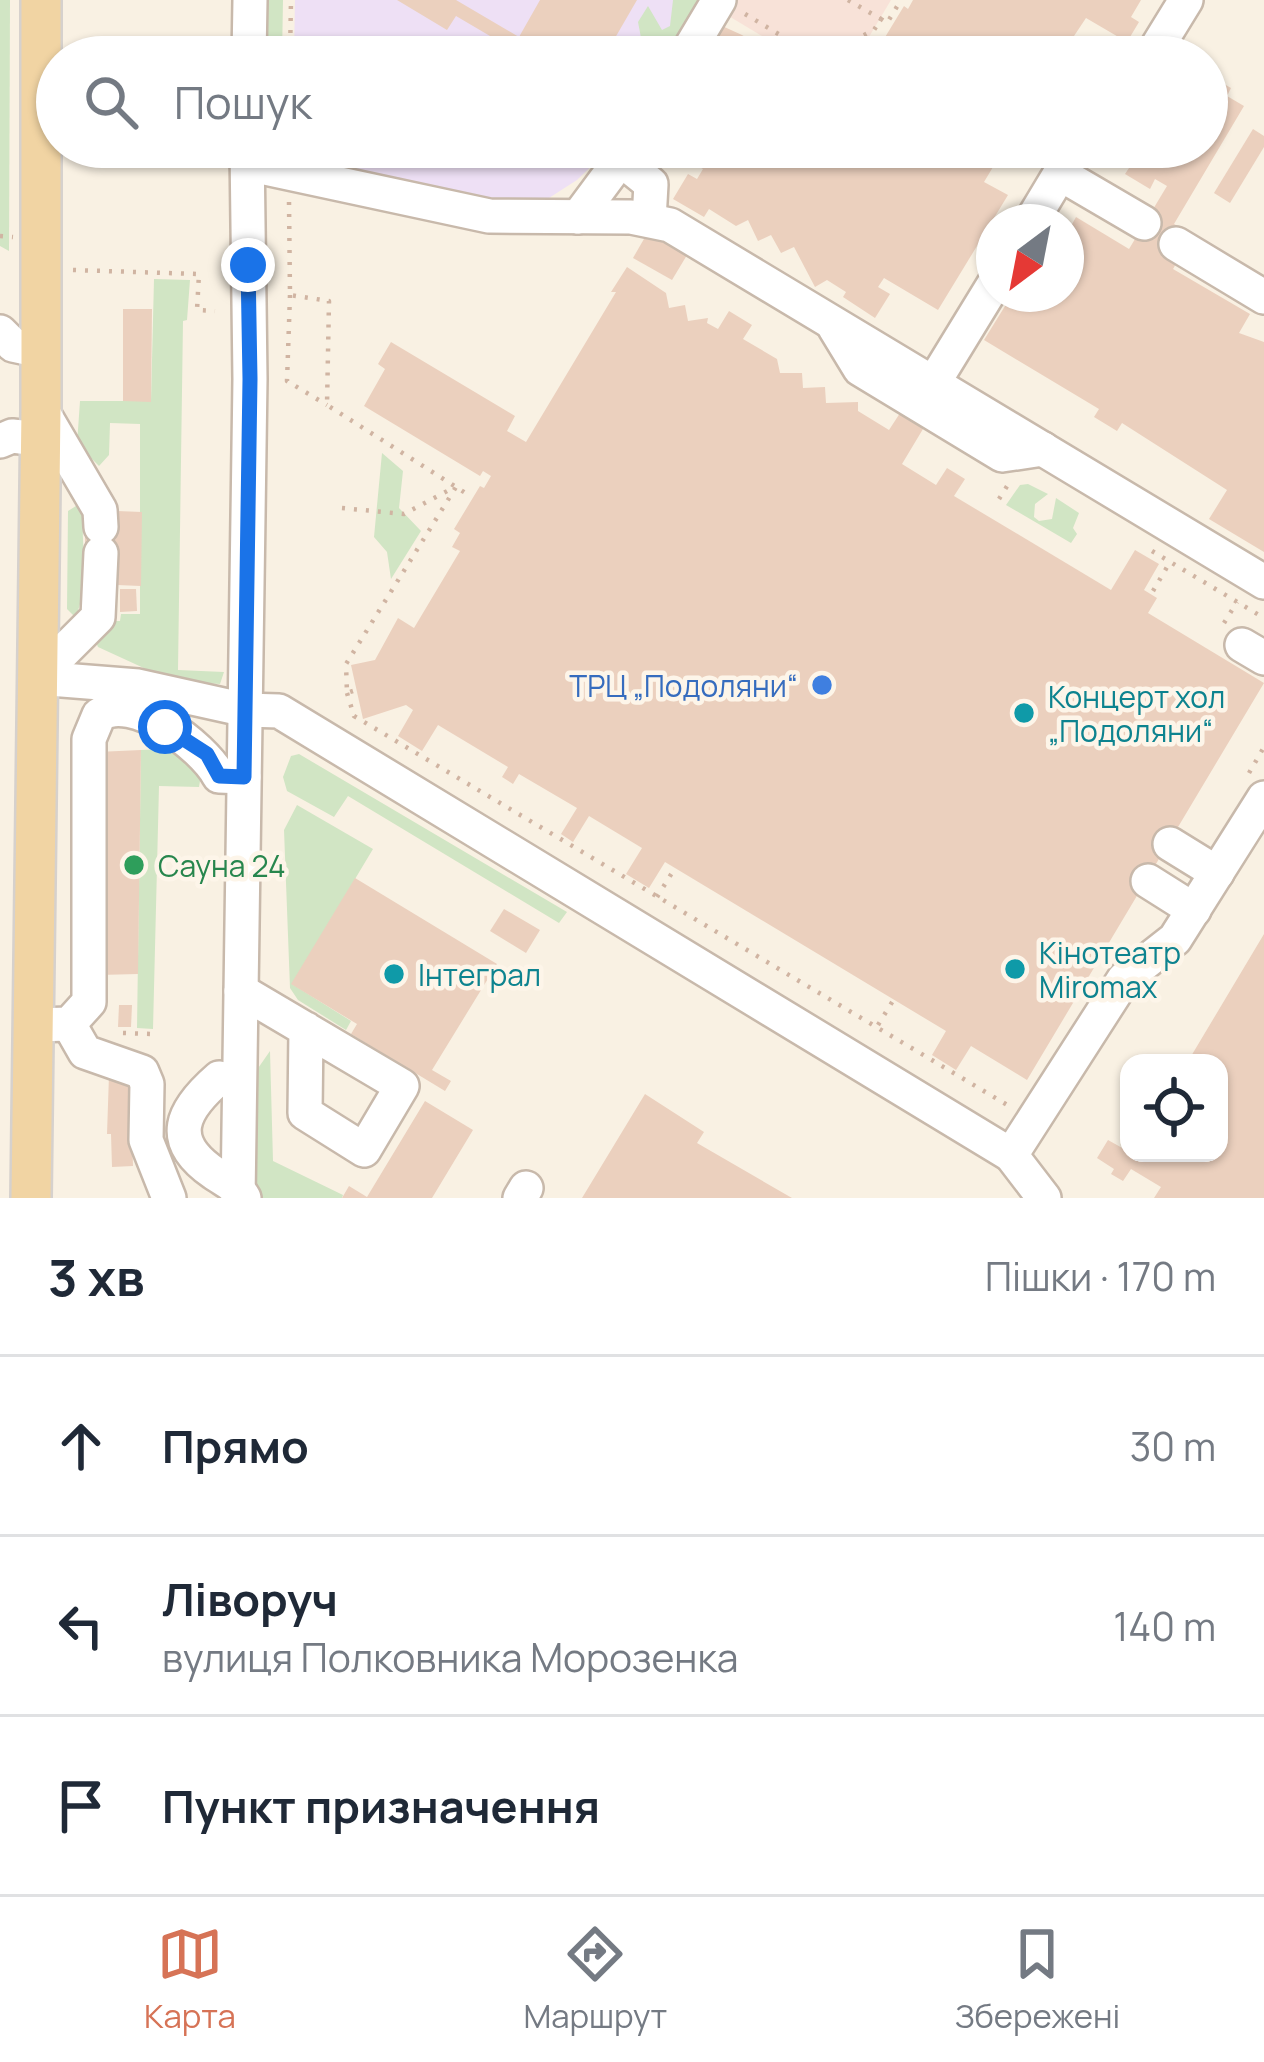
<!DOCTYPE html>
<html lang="uk">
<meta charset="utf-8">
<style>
body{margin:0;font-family:Manrope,sans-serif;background:#f2f2f3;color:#1f2937}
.controls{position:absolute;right:36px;bottom:36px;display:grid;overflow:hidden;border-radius:24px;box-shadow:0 3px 9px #0004}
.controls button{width:108px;height:108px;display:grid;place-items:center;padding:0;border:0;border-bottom:3px solid #e0e1e3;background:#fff;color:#1f2937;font:60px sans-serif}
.compass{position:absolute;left:976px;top:204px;width:108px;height:108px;border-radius:50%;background:#fff;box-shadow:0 3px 9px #0004;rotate:212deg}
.stop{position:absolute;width:36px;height:36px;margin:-27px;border:9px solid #1a73e8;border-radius:50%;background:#fff}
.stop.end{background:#1a73e8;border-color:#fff;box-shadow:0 3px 12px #0008}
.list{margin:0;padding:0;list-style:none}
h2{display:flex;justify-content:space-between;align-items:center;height:156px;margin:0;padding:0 48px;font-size:51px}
h2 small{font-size:39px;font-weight:400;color:#747a83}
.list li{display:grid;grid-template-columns:78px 1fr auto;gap:36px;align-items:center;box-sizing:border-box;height:180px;padding:0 48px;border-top:3px solid #e0e1e3}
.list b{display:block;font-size:45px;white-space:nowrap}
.list p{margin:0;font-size:39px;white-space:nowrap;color:#747a83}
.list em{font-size:39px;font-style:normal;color:#747a83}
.icon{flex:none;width:66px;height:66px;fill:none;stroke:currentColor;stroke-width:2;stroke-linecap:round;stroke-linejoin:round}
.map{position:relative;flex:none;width:1264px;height:1198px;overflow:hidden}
.search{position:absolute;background:#fff;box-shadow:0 3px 9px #0004;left:36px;right:36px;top:36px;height:132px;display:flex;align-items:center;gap:30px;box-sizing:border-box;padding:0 42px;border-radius:66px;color:#747a83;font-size:45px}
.sheet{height:696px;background:#fff}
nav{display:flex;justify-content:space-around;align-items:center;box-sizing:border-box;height:168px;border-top:3px solid #e0e1e3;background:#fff;font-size:33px;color:#747a83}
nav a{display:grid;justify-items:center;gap:6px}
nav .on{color:#d67356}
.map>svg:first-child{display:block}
.commercial{fill:#f8e2d8}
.education{fill:#eee0f5}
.green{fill:#d1e5c4}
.building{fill:#ebd0be}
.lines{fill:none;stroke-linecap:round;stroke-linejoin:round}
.minor-casing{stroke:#c8b9ab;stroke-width:38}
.major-casing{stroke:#d6d1cd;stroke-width:44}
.path{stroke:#d0b4a2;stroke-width:4.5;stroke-dasharray:3 9;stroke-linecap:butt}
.minor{stroke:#fff;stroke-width:33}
.major{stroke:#f1d4a3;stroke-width:39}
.route{stroke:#1a73e8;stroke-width:15}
.shop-dot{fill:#3f7fe0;stroke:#fdf5e9;stroke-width:4.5}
.culture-dot{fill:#0f9aa8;stroke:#fdf5e9;stroke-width:4.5}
.leisure-dot{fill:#2e9e5b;stroke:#fdf5e9;stroke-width:4.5}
.labels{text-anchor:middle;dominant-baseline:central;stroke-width:9;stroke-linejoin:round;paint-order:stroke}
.shop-label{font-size:30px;fill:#366cbe;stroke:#fdf5e9;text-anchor:end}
.culture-label{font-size:30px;fill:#0d838f;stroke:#fdf5e9;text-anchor:start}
.leisure-label{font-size:30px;fill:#27864d;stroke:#fdf5e9;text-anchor:start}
</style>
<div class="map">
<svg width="1264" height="1198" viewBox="0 0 1264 1198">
<rect width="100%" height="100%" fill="#f9f1e3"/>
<path class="commercial" d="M709 0H891L857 57H797L707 3Z"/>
<g class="education">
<path d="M295 0H707L673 57H294Z"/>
<path d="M294 147H618L610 148 577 180 538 205H509L294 159Z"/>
</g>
<g class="green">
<path d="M0 0H10L9 251 0 246Z"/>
<path d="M266 0H283L282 57H266Z"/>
<path d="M673 0H714L677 57H648L651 52 642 43 638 22 648 6 662 30 670 26Z"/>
<path d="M154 279 190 280 187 320 183 321 178 670 224 672 220 684 172 681 98 647 95 640 108 621H120L121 614H140V424L110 423 109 455 99 466 77 444 80 401H151Z"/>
<path d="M382 453 403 471 399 508 421 531 391 579 387 552 374 537Z"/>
<path d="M1028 484 1048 494 1035 504 1034 517 1039 521 1052 519 1056 498 1079 513 1073 528 1077 534 1071 543 1006 505 1020 485Z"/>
<path d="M76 506 83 514C81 545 90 589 75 617L67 609 68 511Z"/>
<path d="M170 742 202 769 199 787 159 786 153 1029 137 1028 141 750 165 749Z"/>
<path d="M299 754 567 912 559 923 348 796 334 817 287 791 283 777 291 756Z"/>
<path d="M297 805 373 849 292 984 351 1021 346 1030 298 1000 290 988 284 830Z"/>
<path d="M270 1051 273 1161 343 1195 342 1198H255L252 1077Z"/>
</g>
<g class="building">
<path d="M397 0H456L519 37 540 0H637L604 57H508L512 49 456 16 447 30Z"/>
<path d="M913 0H1141L1131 17 1139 22 1127 42 1086 18 1060 57H873L904 6 908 9Z"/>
<path d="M720 25 742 35 778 57H701Z"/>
<path d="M1207 58 1215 67 1210 76 1231 88 1227 96 1244 106 1174 224 1185 230 1181 255 1173 269 1250 314 1239 333 1264 342V552L1209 519 1227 490 1122 423 1117 431 1094 417 1099 409 984 340 1010 298 1021 304 1023 301 1011 294H1066V235L1076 217 1129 249 1167 186 1155 179 1150 189 1125 174 1131 165 1111 154 1114 147H1207Z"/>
<path d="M1253 129 1264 136V147L1230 203 1214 193Z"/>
<path d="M654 147H1005L984 182 1008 195 938 310 884 278 878 287 890 294 875 318 843 297 846 292 827 280 815 287 794 247 781 253 771 235 758 241 748 220 736 226 709 209 704 217 673 199 688 174 697 179 703 169 671 150 668 155Z"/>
<path d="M648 232 687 255 672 280 633 258Z"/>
<path d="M627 267 666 293 669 308 685 305 688 321 708 318 707 323 718 329 729 311 752 325 743 339 777 359 780 373H802L803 388 825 387 826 403 858 402V411L889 430 902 410 926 424 902 464 936 485 947 468 965 479 954 496 1111 590 1135 550 1159 564 1144 590 1157 598 1148 613 1264 683 1027 1080 971 1046 956 1070 932 1055 946 1031 665 862 649 888 626 874 642 848 589 816 573 842 561 834 577 808 519 774 513 784 502 777 508 767 438 725 422 751 398 736 413 710 406 705 363 719 351 665 375 660 398 618 414 628 460 551 452 547 460 533 454 529 480 486 484 488 491 476 483 471 480 476 364 406 385 369 378 364 391 342 515 416 507 431 526 442 616 292H611Z"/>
<path d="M123 309H152L151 402 123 401Z"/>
<path d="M117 511 142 512 141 586 117 585V553L85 552V527L117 528Z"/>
<path d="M120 589H136L137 611 120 612Z"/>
<path d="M141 750 138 974 99 975 97 752Z"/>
<path d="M355 878 497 964 432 1070 451 1081 445 1091 351 1034 357 1024 291 984Z"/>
<path d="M504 909 540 930 526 953 490 931Z"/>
<path d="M1264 934V1198H1154L1161 1187 1131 1169 1123 1181 1111 1174 1114 1169 1097 1158 1108 1140 1133 1154 1219 1153V1063H1187Z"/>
<path d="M119 1005H132L131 1027H118Z"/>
<path d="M130 1074 133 1166 112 1167 111 1134H107L109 1075Z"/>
<path d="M645 1094 704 1132 697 1143 792 1198H582Z"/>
<path d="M425 1101 473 1130 432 1198H342L349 1186 367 1197Z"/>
</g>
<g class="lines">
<defs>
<g id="minor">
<path d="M249 57 250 0"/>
<path d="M685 57 719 0"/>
<path d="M1151 57 1186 0"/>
<path d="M620 159 651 184 649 220"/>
<path d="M247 164 489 216 631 217 670 225 1264 582"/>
<path d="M1062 175 1144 223"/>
<path d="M578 217 630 147"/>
<path d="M1031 222 1076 147"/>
<path d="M1176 244 1264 297"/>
<path d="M835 328 860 369 1002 455 1043 449"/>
<path d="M0 332 13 345 41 351"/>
<path d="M934 382 994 284"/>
<path d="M41 409 100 510 101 527"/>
<path d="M0 441 12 436 39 439"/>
<path d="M1242 645 1264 658"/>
<path d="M37 678 138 686 246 710 279 711 1011 1155 1124 979 1175 939 1264 798"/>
<path d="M37 678 98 617 101 553"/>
<path d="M1170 844 1217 873"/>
<path d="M1148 881 1194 910"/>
<path d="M241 991 402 1086 364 1150 305 1113 306 1029"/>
<path d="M69 1024 85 1052 142 1072 147 1084 146 1140 169 1198"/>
<path d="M35 1025 69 1024 89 1002V739L99 715C132 692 203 746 219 776L244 777"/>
<path d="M219 1078C182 1110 166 1140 214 1173 225 1181 237 1185 244 1198"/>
<path d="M1011 1155 1044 1198"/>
<path d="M238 1198 250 379 247 147"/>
<path d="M520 1198 526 1188"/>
</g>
<path id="major" d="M31 1198 41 409V0"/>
</defs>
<use href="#minor" class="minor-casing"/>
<use href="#major" class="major-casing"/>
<g class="path">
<path d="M848 0 881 19"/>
<path d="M745 14 817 57"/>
<path d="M290 57 291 0"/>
<path d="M821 57 874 30 881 19 887 23 901 0"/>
<path d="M289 202 290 295 329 301 327 405 467 494"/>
<path d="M0 236 13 237"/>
<path d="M73 270 199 274 197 310 215 311"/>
<path d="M290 295 287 381 327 405"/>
<path d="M999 499 1009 483"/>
<path d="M342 508 404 514 451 489"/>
<path d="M1152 551 1264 618"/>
<path d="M1153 591 1170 562"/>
<path d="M1224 623 1237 602"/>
<path d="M353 691 347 693 346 664 456 487"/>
<path d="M347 693 354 716 1009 1106"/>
<path d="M1249 773 1264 747"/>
<path d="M657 897 675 868"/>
<path d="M878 1025 894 999"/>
<path d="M123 1033 153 1034"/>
</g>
<use href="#minor" class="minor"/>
<use href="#major" class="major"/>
</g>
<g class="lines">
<path class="route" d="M165 727 207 754 219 776 244 777 250 379 248 265"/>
</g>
<circle class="shop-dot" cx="822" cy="685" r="12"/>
<g class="culture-dot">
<circle cx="1024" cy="713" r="12"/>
<circle cx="1015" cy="969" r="12"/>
<circle cx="394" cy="974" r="12"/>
</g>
<circle class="leisure-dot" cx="134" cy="865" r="12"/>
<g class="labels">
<g class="shop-label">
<text x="798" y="685">ТРЦ „Подоляни“</text>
</g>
<g class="culture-label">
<text x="1048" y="696">Концерт хол<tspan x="1048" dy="34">„Подоляни“</tspan></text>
<text x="1039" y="952">Кінотеатр<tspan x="1039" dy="34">Miromax</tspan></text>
<text x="418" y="974">Інтеграл</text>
</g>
<g class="leisure-label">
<text x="158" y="865">Сауна 24</text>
</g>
</g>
</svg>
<div class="controls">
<button><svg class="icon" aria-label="locate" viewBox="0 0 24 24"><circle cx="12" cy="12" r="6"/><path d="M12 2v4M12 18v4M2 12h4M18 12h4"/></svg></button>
</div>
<svg class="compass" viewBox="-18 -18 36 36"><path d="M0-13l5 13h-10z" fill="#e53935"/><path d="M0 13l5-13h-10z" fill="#747a83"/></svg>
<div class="stop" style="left:165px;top:727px"></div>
<div class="stop end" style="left:248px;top:265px"></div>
<div class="search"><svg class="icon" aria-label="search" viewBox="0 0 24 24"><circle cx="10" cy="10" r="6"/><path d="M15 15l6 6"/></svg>Пошук</div>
</div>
<section class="sheet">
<h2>3 хв<small>Пішки · 170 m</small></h2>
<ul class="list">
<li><svg class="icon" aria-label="ahead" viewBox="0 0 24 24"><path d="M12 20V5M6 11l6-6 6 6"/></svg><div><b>Прямо</b></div><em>30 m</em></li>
<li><svg class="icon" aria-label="left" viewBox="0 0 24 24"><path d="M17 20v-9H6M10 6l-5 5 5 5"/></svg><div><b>Ліворуч</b><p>вулиця Полковника Морозенка</p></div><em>140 m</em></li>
<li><svg class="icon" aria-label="arrive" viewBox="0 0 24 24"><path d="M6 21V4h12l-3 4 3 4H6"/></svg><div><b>Пункт призначення</b></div></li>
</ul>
</section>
<nav>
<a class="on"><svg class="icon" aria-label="map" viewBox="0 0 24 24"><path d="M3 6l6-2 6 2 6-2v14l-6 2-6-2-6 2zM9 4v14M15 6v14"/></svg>Карта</a>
<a><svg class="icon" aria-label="directions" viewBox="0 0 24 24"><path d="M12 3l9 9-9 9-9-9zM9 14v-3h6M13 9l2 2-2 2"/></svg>Маршрут</a>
<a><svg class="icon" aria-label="saved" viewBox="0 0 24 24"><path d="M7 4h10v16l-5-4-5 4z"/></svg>Збережені</a>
</nav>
